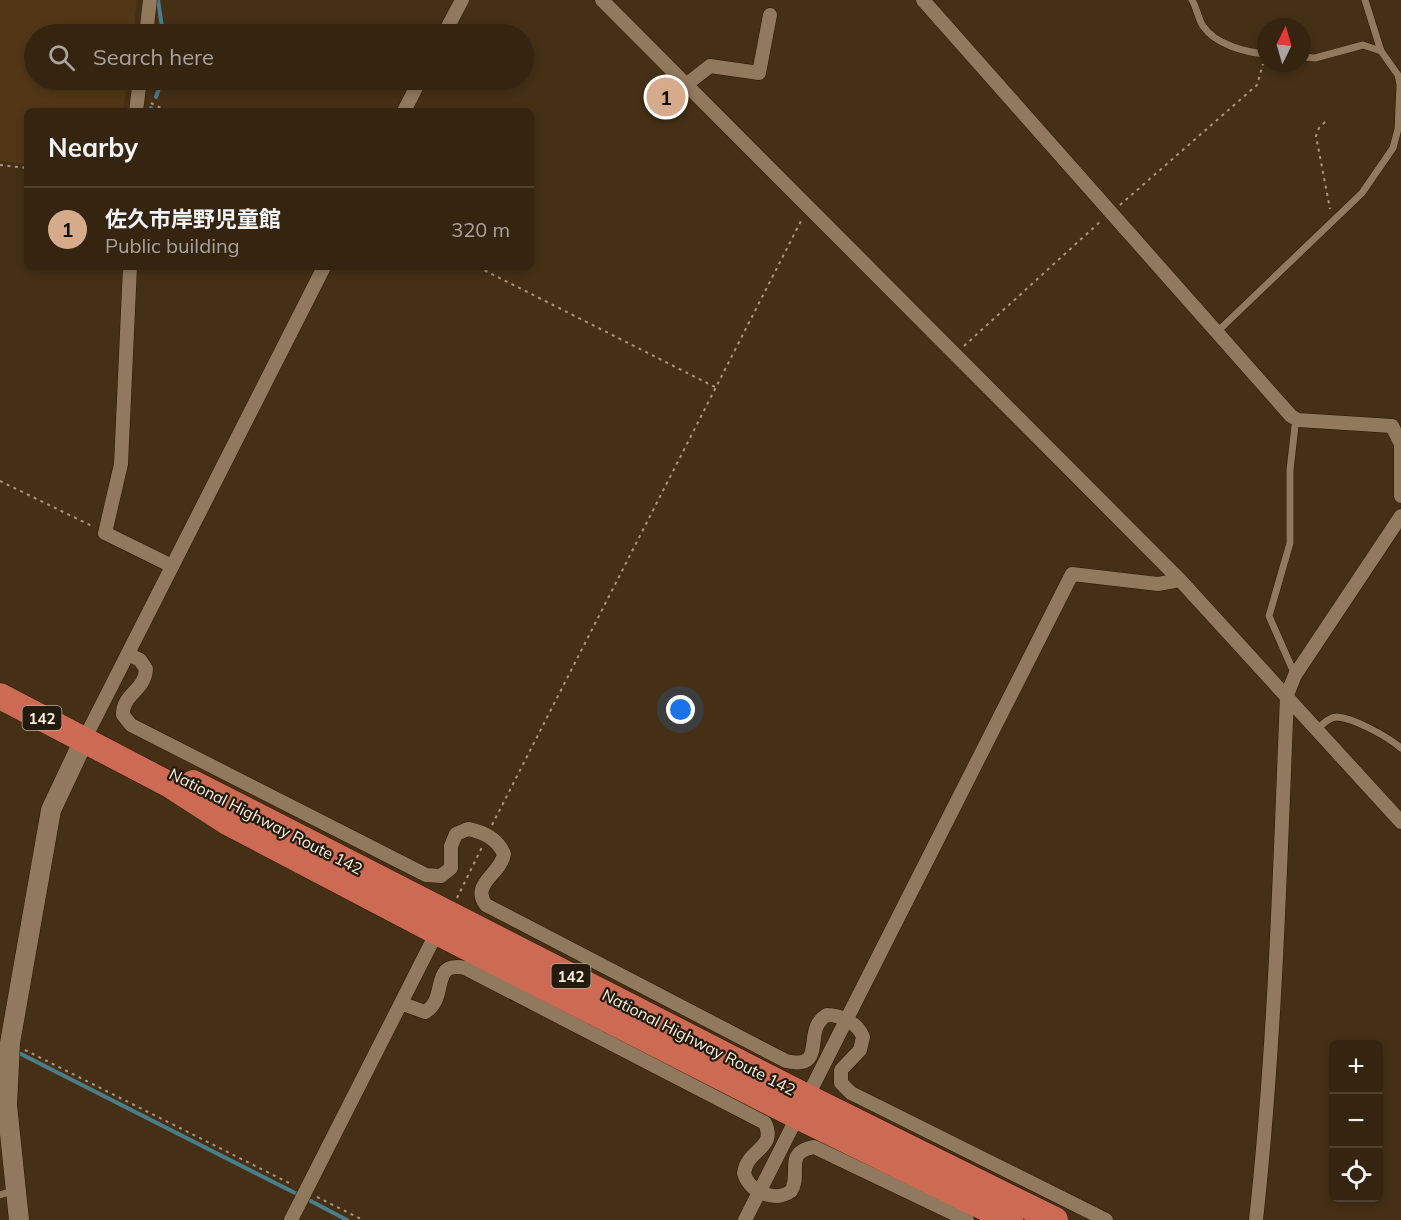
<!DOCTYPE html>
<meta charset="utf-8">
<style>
body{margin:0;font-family:Mulish,"Noto Sans JP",sans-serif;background:#3c2c19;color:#f1f3f6}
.controls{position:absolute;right:18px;bottom:18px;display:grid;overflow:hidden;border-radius:9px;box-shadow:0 3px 9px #0003}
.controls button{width:54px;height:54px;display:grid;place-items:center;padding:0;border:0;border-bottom:2px solid #4e4130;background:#342410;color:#f1f3f6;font:30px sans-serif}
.compass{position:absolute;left:1257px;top:18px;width:54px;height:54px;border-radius:50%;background:#342410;box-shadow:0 3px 9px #0003;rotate:5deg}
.you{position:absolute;left:681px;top:710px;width:21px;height:21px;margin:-15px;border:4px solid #fff;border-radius:50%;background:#1a73e8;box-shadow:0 0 0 9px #1a73e833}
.badge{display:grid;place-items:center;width:39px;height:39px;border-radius:50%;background:#d6ab8b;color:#111;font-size:20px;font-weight:700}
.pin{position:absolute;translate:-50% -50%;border:3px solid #fff;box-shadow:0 2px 6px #0006}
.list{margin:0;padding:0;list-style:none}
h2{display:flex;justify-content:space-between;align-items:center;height:78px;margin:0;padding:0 24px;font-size:26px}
h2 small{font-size:20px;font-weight:400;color:#a9a49f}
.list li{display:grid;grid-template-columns:39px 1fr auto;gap:18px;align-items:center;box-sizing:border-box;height:84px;padding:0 24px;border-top:2px solid #4e4130}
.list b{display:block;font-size:22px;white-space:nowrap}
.list p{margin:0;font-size:20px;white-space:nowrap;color:#a9a49f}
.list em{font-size:20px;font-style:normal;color:#a9a49f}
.icon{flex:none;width:33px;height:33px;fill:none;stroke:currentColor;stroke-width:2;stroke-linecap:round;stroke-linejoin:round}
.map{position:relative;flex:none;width:1401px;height:1220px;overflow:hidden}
.search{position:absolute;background:#342410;box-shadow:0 3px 9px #0003;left:24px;top:24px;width:510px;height:66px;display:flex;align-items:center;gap:15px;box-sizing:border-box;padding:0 21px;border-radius:33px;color:#a9a49f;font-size:22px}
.panel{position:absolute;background:#342410;box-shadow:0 3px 9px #0003;left:24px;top:108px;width:510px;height:162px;border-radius:9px}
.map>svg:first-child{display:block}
.built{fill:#513716}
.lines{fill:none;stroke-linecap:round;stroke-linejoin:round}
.stream{stroke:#487e89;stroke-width:4}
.lane-casing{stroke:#2b1800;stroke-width:8}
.street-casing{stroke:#2b1800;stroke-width:15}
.secondary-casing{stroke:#2b1800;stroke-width:21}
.highway-casing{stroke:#2b1800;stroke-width:27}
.path{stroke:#a89782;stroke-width:2;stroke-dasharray:3 4.5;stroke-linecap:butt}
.lane{stroke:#91795d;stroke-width:7}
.street{stroke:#91795d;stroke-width:14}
.secondary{stroke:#91795d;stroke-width:20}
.highway{stroke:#cc6a53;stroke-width:26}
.labels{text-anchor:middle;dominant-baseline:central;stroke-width:4.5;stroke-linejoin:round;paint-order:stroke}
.shield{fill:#241b0f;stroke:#baafa0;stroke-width:1.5}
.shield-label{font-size:15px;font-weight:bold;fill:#fbeede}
.street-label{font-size:16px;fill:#fbeede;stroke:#241b0f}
</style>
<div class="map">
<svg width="1401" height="1220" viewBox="0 0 1401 1220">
<rect width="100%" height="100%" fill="#453016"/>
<path class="built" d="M0 0H137L133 34H34V80H127L123 111H27V164L0 161Z"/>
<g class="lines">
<g class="stream">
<path d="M158 0 163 34"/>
<path d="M156 97 162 80"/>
<path d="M150 111 151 108"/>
<path d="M21 1054 299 1195"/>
<path d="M307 1199 347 1220"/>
</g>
<defs>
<g id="lane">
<path d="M1192 0C1197 8 1198 19 1203 26 1216 45 1245 52 1266 54"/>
<path d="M1365 0 1381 51"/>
<path d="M1218 331 1362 193 1393 148 1398 129 1400 85 1398 75 1381 51 1363 45 1315 58 1302 57"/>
<path d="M1295 675 1269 616 1290 543V470L1295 426 1298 420"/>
<path d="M1317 729C1323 724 1329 717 1337 717 1354 718 1388 737 1401 748"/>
<path d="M0 1195 15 1190"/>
</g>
<g id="street">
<path d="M602 0 1180 580 1401 822"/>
<path d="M923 0 1291 416 1298 420 1392 426 1401 444V496"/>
<path d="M146 34 150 0"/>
<path d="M444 34 462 0"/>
<path d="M687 84 710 66 759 73 770 15"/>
<path d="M136 111 140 80"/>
<path d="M404 111 420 80"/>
<path d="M130 267 121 464 105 533 172 566"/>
<path d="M128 654 140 660 146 669C145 691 122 694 123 715L131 725 426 875 441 876 451 868V846L456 834 468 829C484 832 498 840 504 854 501 874 470 884 486 905L786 1061C829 1071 801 1029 827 1015 841 1015 858 1023 863 1037L860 1050 841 1070V1083L851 1093 1106 1220"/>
<path d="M84 740 324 267"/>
<path d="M403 1004 425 1012C449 999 429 960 465 968L765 1123C777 1149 747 1149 744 1173 749 1192 775 1203 791 1191 802 1174 783 1152 814 1147L967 1220"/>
<path d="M291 1220 437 932"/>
<path d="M745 1220 1072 574 1158 584 1180 580"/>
<path d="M1256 1220C1275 1046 1280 870 1287 695L1295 675 1401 516"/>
</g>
<path id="secondary" d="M19 1220 7 1105 10 1043 51 810 84 740"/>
<g id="highway">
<path d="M0 696 170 785 229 823 437 932 797 1116 1010 1220"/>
<path d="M193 783 807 1097 1055 1220"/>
</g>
</defs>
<use href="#lane" class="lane-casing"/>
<use href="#street" class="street-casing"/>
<use href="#secondary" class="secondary-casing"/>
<use href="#highway" class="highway-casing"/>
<g class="path">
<path d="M151 103 167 111"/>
<path d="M1325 122 1319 128 1316 136 1330 209"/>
<path d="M0 165 27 168"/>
<path d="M1120 205 1257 85 1263 64"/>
<path d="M478 267 715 387"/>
<path d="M964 346 1102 220"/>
<path d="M0 481 94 527"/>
<path d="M492 825 802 219"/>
<path d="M457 898 482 847"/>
<path d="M25 1050 293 1185"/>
<path d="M317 1197 363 1220"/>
</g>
<use href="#lane" class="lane"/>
<use href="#street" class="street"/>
<use href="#secondary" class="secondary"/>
<use href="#highway" class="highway"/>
</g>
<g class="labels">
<g class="shield">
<rect x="22.5" y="706" width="39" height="24" rx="4.5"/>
<rect x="551.5" y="964" width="39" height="24" rx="4.5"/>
</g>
<g class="shield-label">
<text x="42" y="718">142</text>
<text x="571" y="976">142</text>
</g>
<g class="street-label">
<text transform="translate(266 821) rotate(27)">National Highway Route 142</text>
<text transform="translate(699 1042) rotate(27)">National Highway Route 142</text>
</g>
</g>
</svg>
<div class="controls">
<button>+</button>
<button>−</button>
<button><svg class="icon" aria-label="locate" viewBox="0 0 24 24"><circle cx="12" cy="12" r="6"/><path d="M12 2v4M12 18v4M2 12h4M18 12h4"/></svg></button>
</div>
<svg class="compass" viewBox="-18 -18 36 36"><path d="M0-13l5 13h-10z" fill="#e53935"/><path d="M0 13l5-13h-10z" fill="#a9a49f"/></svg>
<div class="you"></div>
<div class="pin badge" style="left:666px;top:97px">1</div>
<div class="search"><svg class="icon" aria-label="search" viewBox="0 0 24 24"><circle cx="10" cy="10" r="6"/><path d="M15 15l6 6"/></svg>Search here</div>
<section class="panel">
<h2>Nearby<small></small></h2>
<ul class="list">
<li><span class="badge">1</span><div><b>佐久市岸野児童館</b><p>Public building</p></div><em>320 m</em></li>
</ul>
</section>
</div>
